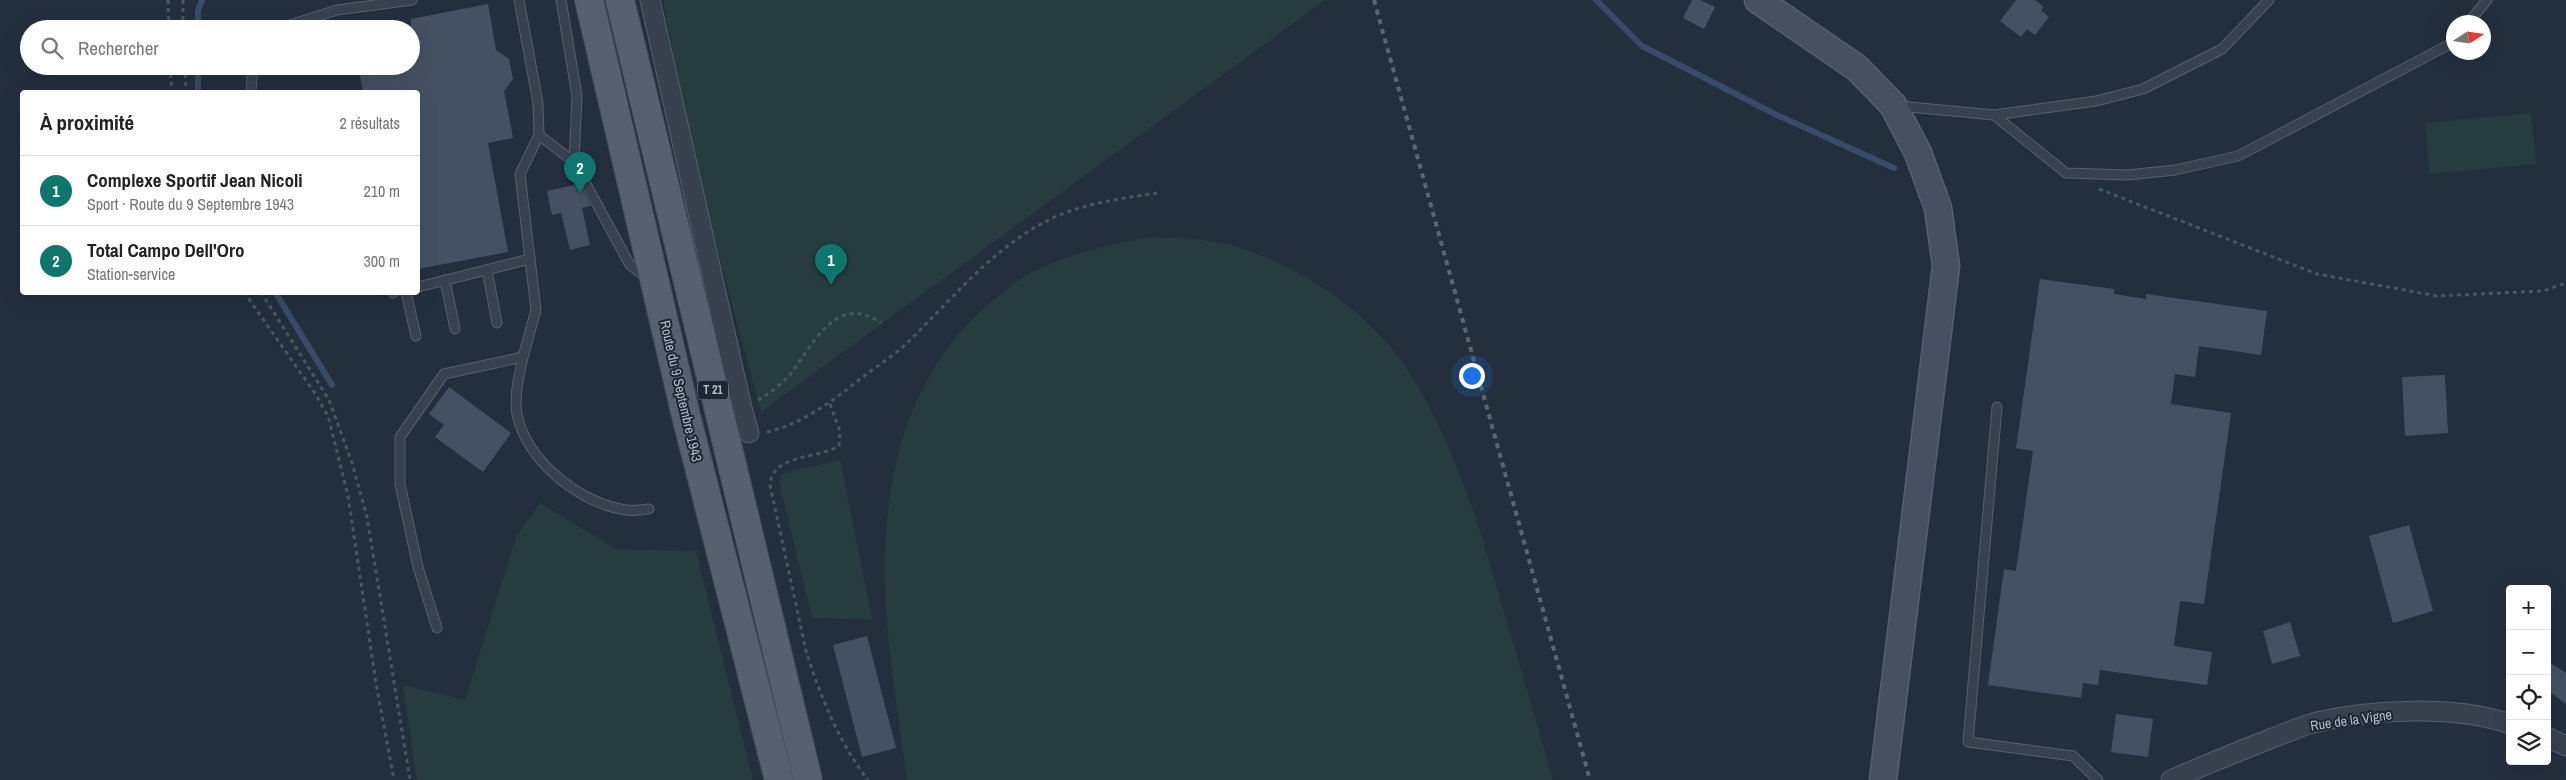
<!DOCTYPE html>
<html lang="fr">
<meta charset="utf-8">
<style>
body{margin:0;font-family:"Archivo Narrow",sans-serif;background:#f6f6f6;color:#222}
.controls{position:absolute;right:15px;bottom:15px;display:grid;overflow:hidden;border-radius:5px;box-shadow:0 5px 20px #0002}
.controls button{width:45px;height:45px;display:grid;place-items:center;padding:0;border:0;border-bottom:1px solid #e0e0e0;background:#fff;color:#222;font:25px sans-serif}
.compass{position:absolute;left:2446px;top:15px;width:45px;height:45px;border-radius:50%;background:#fff;box-shadow:0 5px 20px #0002;rotate:78deg}
.you{position:absolute;left:1471px;top:375px;width:18px;height:18px;margin:-12px;border:4px solid #fff;border-radius:50%;background:#1a73e8;box-shadow:0 0 0 8px #1a73e833}
.badge{display:grid;place-items:center;width:32px;height:32px;border-radius:50%;background:#0f766e;color:#fff;font-size:16px;font-weight:700}
.pin{position:absolute;translate:-50% -41px;filter:drop-shadow(0 1px 2px #0008)}
.pin::after{content:'';position:absolute;top:26px;width:18px;height:15px;background:inherit;clip-path:polygon(0 0,100% 0,50% 100%)}
.list{margin:0;padding:0;list-style:none}
h2{display:flex;justify-content:space-between;align-items:center;height:65px;margin:0;padding:0 20px;font-size:21px}
h2 small{font-size:16px;font-weight:400;color:#767676}
.list li{display:grid;grid-template-columns:32px 1fr auto;gap:15px;align-items:center;box-sizing:border-box;height:70px;padding:0 20px;border-top:1px solid #e0e0e0}
.list b{display:block;font-size:19px;white-space:nowrap}
.list p{margin:0;font-size:16px;white-space:nowrap;color:#767676}
.list em{font-size:16px;font-style:normal;color:#767676}
.icon{flex:none;width:28px;height:28px;fill:none;stroke:currentColor;stroke-width:2;stroke-linecap:round;stroke-linejoin:round}
.map{position:relative;flex:none;width:2566px;height:780px;overflow:hidden}
.search{position:absolute;background:#fff;box-shadow:0 5px 20px #0002;left:20px;top:20px;width:400px;height:55px;display:flex;align-items:center;gap:12px;box-sizing:border-box;padding:0 18px;border-radius:28px;color:#767676;font-size:19px}
.panel{position:absolute;background:#fff;box-shadow:0 5px 20px #0002;left:20px;top:90px;width:400px;height:205px;border-radius:5px}
.map>svg:first-child{display:block}
.green{fill:#263c3f}
.lines{fill:none;stroke-linecap:round;stroke-linejoin:round}
.stream{stroke:#394c67;stroke-width:6}
.building{fill:#455162}
.service-casing{stroke:#565f6c;stroke-width:11}
.minor-casing{stroke:#565f6c;stroke-width:21}
.secondary-casing{stroke:#565f6c;stroke-width:29}
.primary-casing{stroke:#414a57;stroke-width:30}
.path{stroke:#44595c;stroke-width:3;stroke-dasharray:4 4;stroke-linecap:butt}
.service{stroke:#38414e;stroke-width:9}
.minor{stroke:#38414e;stroke-width:19}
.secondary{stroke:#465061;stroke-width:26}
.primary{stroke:#56606e;stroke-width:28}
.rail{stroke:#5a6575;stroke-width:4;stroke-dasharray:5 5;stroke-linecap:butt}
.labels{text-anchor:middle;dominant-baseline:central;stroke-width:4;stroke-linejoin:round;paint-order:stroke}
.shield{fill:#1d2633;stroke:#878f9c;stroke-width:1}
.shield-label{font-size:12px;font-weight:bold;fill:#b4bcc9}
.street-label{font-size:14px;fill:#b4bcc9;stroke:#1d2633}
</style>
<div class="map">
<svg width="2566" height="780" viewBox="0 0 2566 780">
<rect width="100%" height="100%" fill="#242f3e"/>
<g class="green">
<path d="M663 0H1325L761 412 693 158Z"/>
<path d="M2531 113 2536 164 2430 174 2425 123Z"/>
<path d="M1152 237C1179 238 1208 239 1234 246 1301 266 1371 312 1409 372 1453 442 1478 520 1500 599 1518 659 1536 720 1553 780H907C898 713 886 645 885 578 883 472 911 362 999 296 1009 288 1019 279 1030 273 1069 254 1109 244 1152 237Z"/>
<path d="M840 460 872 619 812 618 779 482 782 474Z"/>
<path d="M540 503 616 549 696 551 753 780H417L403 685 465 700 516 537Z"/>
</g>
<g class="lines">
<g class="stream">
<path d="M1596 0 1642 46 1779 116 1894 168"/>
<path d="M198 29V10L202 0"/>
<path d="M198 66V92"/>
<path d="M275 292 332 385"/>
</g>
</g>
<g class="building">
<path d="M1692 0H1700L1715 7 1704 29 1683 18Z"/>
<path d="M2016 0H2035L2044 7 2041 10 2049 17 2035 35 2027 29 2021 37 2000 21Z"/>
<path d="M488 4 496 50 509 59 513 79 504 91 513 138 488 143 508 252 418 269V92H363L358 66H411V19Z"/>
<path d="M579 184 591 206 582 208 590 245 570 250 561 213 552 215 547 191Z"/>
<path d="M2040 279 2114 289V294L2146 299V294L2267 311 2261 355 2199 346 2195 377 2175 374 2171 404 2231 413 2204 604 2180 601 2174 646 2212 652 2207 685 2100 670 2098 685 2083 683 2081 698 1988 685 2004 569 2016 571 2033 451 2016 448Z"/>
<path d="M2445 375 2448 433 2405 436 2402 377Z"/>
<path d="M449 387 511 433 483 472 435 437 444 425 429 414Z"/>
<path d="M2409 525 2433 611 2393 623 2369 536Z"/>
<path d="M2290 622 2300 656 2272 664 2263 631Z"/>
<path d="M867 636 896 748 862 757 833 645Z"/>
<path d="M2547 661 2566 673V704L2547 690Z"/>
<path d="M2116 714 2153 719 2148 757 2111 752Z"/>
</g>
<g class="lines">
<defs>
<g id="service">
<path d="M519 0 538 103 539 135 574 162"/>
<path d="M561 0 577 96 574 162 630 265 647 278"/>
<path d="M2469 22 2487 0"/>
<path d="M277 29 337 10 412 0"/>
<path d="M251 92 253 66"/>
<path d="M1899 106 1994 115 2066 173 2128 175 2175 170 2238 156 2454 42"/>
<path d="M1994 115 2096 101 2143 89 2222 49 2269 0"/>
<path d="M487 270 497 323"/>
<path d="M445 280 455 329"/>
<path d="M418 287 530 259"/>
<path d="M406 292 416 336"/>
<path d="M393 293V292"/>
<path d="M523 357C519 375 514 396 517 414 526 461 581 504 626 510 633 511 642 510 649 509"/>
<path d="M1997 407 1968 742 2073 756 2098 780"/>
<path d="M437 628 418 567 400 484V437L444 374 523 357 536 310 520 174 539 135"/>
</g>
<g id="minor">
<path d="M650 0 742 408 749 433"/>
<path d="M2547 737 2566 746"/>
<path d="M2171 780C2204 765 2237 752 2270 739 2284 734 2299 727 2313 723 2369 709 2455 705 2510 724"/>
</g>
<path id="secondary" d="M1758 0 1857 68 1893 105 1918 153 1938 208 1946 266 1883 780"/>
<g id="primary">
<path d="M589 0 686 416 779 780"/>
<path d="M620 0 808 780"/>
</g>
</defs>
<use href="#service" class="service-casing"/>
<use href="#minor" class="minor-casing"/>
<use href="#secondary" class="secondary-casing"/>
<use href="#primary" class="primary-casing"/>
<g class="path">
<path d="M168 0 169 29"/>
<path d="M183 0V29"/>
<path d="M170 66 172 92"/>
<path d="M185 66 186 92"/>
<path d="M2099 189 2317 274 2437 296 2543 291 2566 283"/>
<path d="M244 292 314 392 328 416 348 496 376 683 394 780"/>
<path d="M261 292 329 400 352 463 367 517 410 780"/>
<path d="M758 400C770 393 782 384 791 373 814 344 836 292 881 323"/>
<path d="M830 404 840 431 839 446C818 459 772 454 770 485L806 651C820 695 839 743 868 780"/>
<path d="M767 432C802 424 831 402 859 380 875 367 894 356 909 341 951 300 987 255 1039 225 1076 204 1117 199 1158 193"/>
</g>
<use href="#service" class="service"/>
<use href="#minor" class="minor"/>
<use href="#secondary" class="secondary"/>
<use href="#primary" class="primary"/>
<path class="rail" d="M1374 0 1590 780"/>
</g>
<g class="labels">
<rect class="shield" x="698" y="380.5" width="30" height="19" rx="4"/>
<g class="shield-label">
<text x="713" y="390">T 21</text>
</g>
<g class="street-label">
<text transform="translate(681 391) rotate(77)">Route du 9 Septembre 1943</text>
<text transform="translate(2351 720) rotate(-8)">Rue de la Vigne</text>
</g>
</g>
</svg>
<div class="controls">
<button>+</button>
<button>−</button>
<button><svg class="icon" aria-label="locate" viewBox="0 0 24 24"><circle cx="12" cy="12" r="6"/><path d="M12 2v4M12 18v4M2 12h4M18 12h4"/></svg></button>
<button><svg class="icon" aria-label="layers" viewBox="0 0 24 24"><path d="M12 4l9 5-9 5-9-5zM3 14l9 5 9-5"/></svg></button>
</div>
<svg class="compass" viewBox="-18 -18 36 36"><path d="M0-13l5 13h-10z" fill="#e53935"/><path d="M0 13l5-13h-10z" fill="#767676"/></svg>
<div class="you"></div>
<div class="pin badge" style="left:831px;top:285px">1</div>
<div class="pin badge" style="left:580px;top:193px">2</div>
<div class="search"><svg class="icon" aria-label="search" viewBox="0 0 24 24"><circle cx="10" cy="10" r="6"/><path d="M15 15l6 6"/></svg>Rechercher</div>
<section class="panel">
<h2>À proximité<small>2 résultats</small></h2>
<ul class="list">
<li><span class="badge">1</span><div><b>Complexe Sportif Jean Nicoli</b><p>Sport · Route du 9 Septembre 1943</p></div><em>210 m</em></li>
<li><span class="badge">2</span><div><b>Total Campo Dell'Oro</b><p>Station-service</p></div><em>300 m</em></li>
</ul>
</section>
</div>
